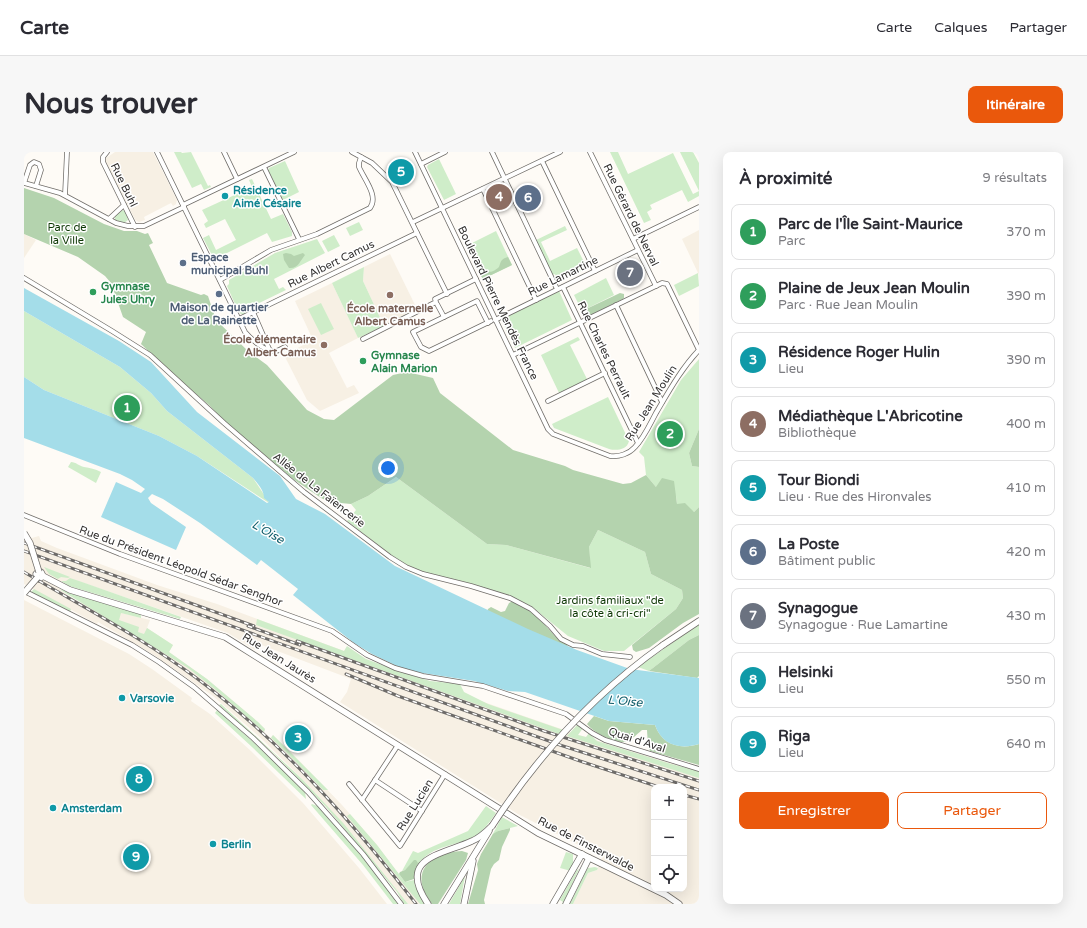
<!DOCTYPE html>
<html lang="fr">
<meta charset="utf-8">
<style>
body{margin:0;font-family:"Varela Round",sans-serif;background:#f7f7f7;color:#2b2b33}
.controls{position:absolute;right:12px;bottom:12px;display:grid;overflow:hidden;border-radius:8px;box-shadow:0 4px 16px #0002}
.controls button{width:36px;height:36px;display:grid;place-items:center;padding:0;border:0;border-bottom:1px solid #e1e1e2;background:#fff;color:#2b2b33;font:20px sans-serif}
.you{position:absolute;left:364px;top:316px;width:14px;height:14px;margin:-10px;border:3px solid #fff;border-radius:50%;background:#1a73e8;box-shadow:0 0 0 6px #1a73e833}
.badge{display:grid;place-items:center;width:26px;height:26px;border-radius:50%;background:#ea580c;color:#fff;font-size:13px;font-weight:700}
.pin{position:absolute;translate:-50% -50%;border:2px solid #fff;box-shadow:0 1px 4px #0006}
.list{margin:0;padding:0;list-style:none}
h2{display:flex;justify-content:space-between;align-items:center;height:52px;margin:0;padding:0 16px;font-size:17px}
h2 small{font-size:13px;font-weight:400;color:#7c7c81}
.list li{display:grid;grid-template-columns:26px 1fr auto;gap:12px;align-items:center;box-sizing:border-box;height:56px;margin:0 8px 8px;padding:0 8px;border:1px solid #e1e1e2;border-radius:8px}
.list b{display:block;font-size:15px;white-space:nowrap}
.list p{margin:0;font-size:13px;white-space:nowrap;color:#7c7c81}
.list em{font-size:13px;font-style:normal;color:#7c7c81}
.actions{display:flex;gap:8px;padding:12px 16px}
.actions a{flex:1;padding:9px 0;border:1px solid #ea580c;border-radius:8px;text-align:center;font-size:14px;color:#ea580c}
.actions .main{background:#ea580c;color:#fff}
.icon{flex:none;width:22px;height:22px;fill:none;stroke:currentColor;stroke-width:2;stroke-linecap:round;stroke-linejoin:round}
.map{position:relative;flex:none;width:675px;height:752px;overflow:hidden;border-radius:8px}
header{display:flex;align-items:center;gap:24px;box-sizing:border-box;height:56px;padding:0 20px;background:#fff;border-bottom:1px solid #e1e1e2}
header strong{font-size:19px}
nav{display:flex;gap:22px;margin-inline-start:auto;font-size:14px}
.intro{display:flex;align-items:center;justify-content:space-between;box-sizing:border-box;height:96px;padding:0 24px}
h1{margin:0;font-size:28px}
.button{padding:10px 18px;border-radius:8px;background:#ea580c;color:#fff;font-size:14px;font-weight:700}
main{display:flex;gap:24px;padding:0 24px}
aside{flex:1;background:#fff;border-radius:8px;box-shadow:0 4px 16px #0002}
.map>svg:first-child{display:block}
.built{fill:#f7f0e4;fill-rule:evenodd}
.green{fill:#cfedc9}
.forest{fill:#b4d3ae}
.water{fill:#a4dde9}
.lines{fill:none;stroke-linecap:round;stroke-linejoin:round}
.street-casing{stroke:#716e6a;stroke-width:5.5}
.secondary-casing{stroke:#716e6a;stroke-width:7}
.street{stroke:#fff;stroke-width:4}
.secondary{stroke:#fff;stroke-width:5.5}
.rail-casing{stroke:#6d6b69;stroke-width:3}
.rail{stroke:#fff;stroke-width:1.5;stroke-dasharray:4.5;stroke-linecap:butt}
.secondary-bridge-casing{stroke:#716e6a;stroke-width:7;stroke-linecap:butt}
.secondary-bridge{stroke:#fff;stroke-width:5.5}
.culture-dot{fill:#0f9aa8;stroke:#fff;stroke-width:1.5}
.service-dot{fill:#5c6f8a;stroke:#fff;stroke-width:1.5}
.leisure-dot{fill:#2e9e5b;stroke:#fff;stroke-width:1.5}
.education-dot{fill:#8d6e63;stroke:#fff;stroke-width:1.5}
.labels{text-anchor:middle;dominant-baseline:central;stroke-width:3;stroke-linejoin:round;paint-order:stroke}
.street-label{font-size:11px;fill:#333130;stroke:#fff}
.culture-label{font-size:11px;font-weight:bold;fill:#0d838f;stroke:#fff;text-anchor:start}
.park-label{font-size:11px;fill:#0e3805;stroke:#fff}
.service-label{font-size:11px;font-weight:bold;fill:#4e5e75;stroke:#fff;text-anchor:start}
.leisure-label{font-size:11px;font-weight:bold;fill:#27864d;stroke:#fff;text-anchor:start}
.education-label{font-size:11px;font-weight:bold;fill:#785e54;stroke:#fff}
.water-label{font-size:12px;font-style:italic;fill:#0f5d6a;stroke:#fff}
</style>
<header>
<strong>Carte</strong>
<nav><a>Carte</a><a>Calques</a><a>Partager</a></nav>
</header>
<div class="intro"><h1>Nous trouver</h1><a class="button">Itinéraire</a></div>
<main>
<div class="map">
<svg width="675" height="752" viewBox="0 0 675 752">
<rect width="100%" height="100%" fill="#fefbf6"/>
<g class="built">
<path d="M91 0H129L153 48 152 52 149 54 147 51 120 65 121 68 115 70 111 68 82 10V6Z"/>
<path d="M675 78V123L658 87Z"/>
<path d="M0 82 12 88 0 106Z"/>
<path d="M366 102 393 157 360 174 339 129 340 115Z"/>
<path d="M308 131 334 186 305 201 323 236 330 233 335 241 296 259 283 248 260 203 289 188 271 149Z"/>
<path d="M0 383 8 386 15 384 17 389 33 396 133 433 193 452 342 507 351 512 480 557 552 582 675 620V752H549L564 721 573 718 578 705 494 662 316 550 323 540 327 527 235 492 231 498 204 481 57 430 37 429 34 436 54 450 126 468 123 476 149 493 145 500 183 527 234 570 241 577 240 580 246 586 249 583 266 599 318 653 353 693 396 752H384L326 680 283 632 239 588 189 544 130 503 74 470 73 472 0 432ZM630 635H660V737H630Z"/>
<path d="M0 448 105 502 128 517 168 546 167 549 186 562 227 599 279 651 335 716 363 752H0Z"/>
</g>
<g class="green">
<path d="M150 0H157L158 1 167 0 184 34 186 33 187 35 180 38 177 32 168 36Z"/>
<path d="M586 0H594L604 22 649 1 669 42 675 39 656 0H669L675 11V44L664 50 658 38 626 53 628 57 623 60 627 68 620 71Z"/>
<path d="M415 7 432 42 420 48 403 15 404 13Z"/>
<path d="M261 9 275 40 259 48 244 18 245 16Z"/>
<path d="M228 27 247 67 259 62 268 80V84L248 90 243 81 193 106 192 104 189 105 179 86 185 83 192 98 212 88 201 67 182 76 180 72 184 69 178 58 228 35 225 28Z"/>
<path d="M98 58 102 59 104 68 100 71 91 68V64Z"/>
<path d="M335 70 339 78 326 84 322 76Z"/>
<path d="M541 74 543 78 517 90 526 109 553 96 563 116 534 130 531 122 526 124 510 89Z"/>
<path d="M472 79 488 113 459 127 442 94Z"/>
<path d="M310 83 316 94 304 100 298 89Z"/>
<path d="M293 87 301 101 250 127 255 137 259 135 262 138 225 156 224 161 220 163 215 161 203 134 205 132V128L251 101Z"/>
<path d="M340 115 339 129 360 174 334 186 308 131Z"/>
<path d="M674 121 675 134 655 144 650 133Z"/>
<path d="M582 126 590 143 558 159 550 143Z"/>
<path d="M535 139 548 168 491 196 477 167Z"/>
<path d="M297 151 310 177 297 183 284 157Z"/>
<path d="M0 159 96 215 127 241 143 259 229 326 245 350V351L173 304 135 284 20 238 0 225Z"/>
<path d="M554 185 556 188 546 193 564 229 536 243 517 203Z"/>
<path d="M675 207V277L665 301 668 314 675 315V355L670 360 653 352 652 344 632 335 622 323 620 305 615 300 657 228Z"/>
<path d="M584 245 605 289C603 298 592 299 585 297L530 276 528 272Z"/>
<path d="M47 310C52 310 55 314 60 315 66 316 71 317 77 320L72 331 44 315Z"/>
<path d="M372 325 463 392 482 393 566 416 565 395 574 378 621 400 627 422 658 438 659 446 652 457 600 499H580L544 484 507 454 482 442 392 418 374 408 355 394 323 369 332 358 327 352 344 344Z"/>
<path d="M20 415 46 425 44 426 37 425 34 427 25 422Z"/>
<path d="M46 426 58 430 157 465 156 467 45 434 37 429H42Z"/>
<path d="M10 437 47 457 46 460 7 440Z"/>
<path d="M35 437 117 462V466L97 461 95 468 115 475 114 480 120 482 123 476 149 493 145 500 183 527 234 570 241 577 240 580 193 539 164 516Z"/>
<path d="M233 467 320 499 323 494 342 507 372 518 406 529 436 532 440 540 464 552 539 578 535 582 232 473Z"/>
<path d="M675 472V483L665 488 625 519 614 515Z"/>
<path d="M197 552 278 627 320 672 384 752H380L373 740 302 655 250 602 195 553Z"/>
<path d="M193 558 243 602 281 640 282 647 228 595 191 561Z"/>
<path d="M554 572 559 576 554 583 562 585 565 581 573 589 647 612 675 619V626L543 584Z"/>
<path d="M249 583 304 638H299L264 602 247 586Z"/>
<path d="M288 652 296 655 345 713 375 752H369L339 713 287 653Z"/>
<path d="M462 654 472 661C467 668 461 677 454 682 435 695 407 692 394 713L392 709H390L381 718 378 719 389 699 394 701 444 679Z"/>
<path d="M326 662 353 693 381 730 390 728 391 734 401 752H396L323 664Z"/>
<path d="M478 665 494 674 474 679 465 689Z"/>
<path d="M542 700 549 702V712L547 719 536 716Z"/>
<path d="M571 715 574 716 573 718 564 721 549 752H546L562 719 564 716Z"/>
<path d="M555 717 539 752H538L539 750 536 748 534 751 553 718Z"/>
<path d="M441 724 436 752H425Z"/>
</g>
<g class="forest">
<path d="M0 36 30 46 80 72 100 79H113L121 82 124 81 129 91 125 93 143 131 177 143 180 142 184 144 192 168 224 199 243 213 283 258 300 267 310 268 369 223 383 220 409 226 416 241 489 298 541 314 549 318 599 332 607 331 622 323 632 335 638 326 650 329 653 352 661 351 670 360 675 355V462L659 471 625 496 612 500 609 498 608 493 652 457 659 446 658 438 627 422 621 400 574 378 565 395 567 416 482 393 463 392 372 325 344 344 327 352 306 350 297 346 269 327 199 268 185 253 148 222 117 192 122 180 99 165 87 131 81 124 54 105 0 82Z"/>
<path d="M262 101 267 102 270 104 279 101 281 103C276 109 274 117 265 116L260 108 259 102Z"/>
<path d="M484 105 488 113 459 127 457 124 458 120C466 119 467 122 475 115 477 109 477 107 484 105Z"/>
<path d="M596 141 600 142V146L599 147 561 166 559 165 558 159Z"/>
<path d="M675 277V315L668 314 665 301Z"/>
<path d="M487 450H493L510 460 520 472 532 485 540 489 543 492 544 496 463 460 464 457 467 455 477 460 481 459 485 451Z"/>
<path d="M675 483V524L673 526 625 519 665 488Z"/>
<path d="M570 564 585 569 631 573C638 593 656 598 675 592V613L626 599 624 594 623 578H618C612 583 607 589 599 590 589 591 568 579 563 572Z"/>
<path d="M486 676V678L478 695 475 708 470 712 467 717 460 748 461 752H444L454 718 453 712 457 702 469 682 474 679Z"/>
<path d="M438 699 444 701 442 708 414 752H408C384 721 404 701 438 699Z"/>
<path d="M390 708H392L394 711 390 727 381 730 375 722 376 720 381 718Z"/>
</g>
<path class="water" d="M0 136 95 189 127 210 173 260 256 324 272 347 301 362 371 414 504 477 553 498 606 517 675 526V592C655 598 638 593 631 573L585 569 501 540 484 539 450 529 392 520 377 516 348 502 330 491 269 443 274 437 237 408 233 413 176 371 139 347 128 342 124 346 127 351 162 375 152 398 77 365 92 330 117 341 121 337 108 328 96 322 0 286V225L20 238 135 284 173 304 243 351 245 350 240 346C240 338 234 332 229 326L143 259 127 241 96 215 0 159Z"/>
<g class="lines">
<defs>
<g id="street">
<path d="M83 0 79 5V10L111 75"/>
<path d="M133 0 221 180C227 187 239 198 249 199 253 200 257 197 261 195"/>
<path d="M200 0 213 27"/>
<path d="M328 0 348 11 368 30 423 142"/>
<path d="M391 0 524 277 529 282 586 304C595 305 605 302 611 295 620 286 626 272 632 261 645 239 657 217 675 198L645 136 643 132 638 131 489 203"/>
<path d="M468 0 533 137"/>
<path d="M566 0 632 134"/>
<path d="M518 9 571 119"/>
<path d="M397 12 421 0"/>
<path d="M240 15 275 87"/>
<path d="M0 31 36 41 92 71 104 74H120L160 55"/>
<path d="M0 31 6 13 10 10 15 12 17 18 12 34"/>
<path d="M459 37 512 148"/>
<path d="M41 43 43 0"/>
<path d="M159 53 270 0"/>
<path d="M85 67 100 53"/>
<path d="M389 70 536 0"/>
<path d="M609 87 675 55"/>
<path d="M0 126 88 179 126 203 200 271 280 340 366 405 382 415 399 422 447 434 486 446 507 457 526 474 537 487 549 493 559 494 578 502 606 505"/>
<path d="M196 128 247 98 293 82 346 56C355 44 340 27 335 15V11L337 5"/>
<path d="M539 135 614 291"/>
<path d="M413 152 420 165 389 180 397 195 405 199 467 169"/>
<path d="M592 153 638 250"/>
<path d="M229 160 246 199"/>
<path d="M420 165 453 149 464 171"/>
<path d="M215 167 393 81"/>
<path d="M471 168 614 98"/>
<path d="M339 187 412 150 411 147 452 127"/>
<path d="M524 249 581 221"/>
<path d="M0 363 96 402 308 479 343 503 371 516 399 524 459 534 542 562 568 581 581 588 675 617"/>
<path d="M0 439 108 493 135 510 170 535 229 586 284 640 339 702 377 752"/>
<path d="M351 628 398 659"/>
<path d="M325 632 376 694 421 622"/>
<path d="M338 648 374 593"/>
</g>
<g id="secondary">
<path d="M19 424 15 427 13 425 12 422 14 420H17L19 424 46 438 201 485 514 681 642 743 655 752"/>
<path d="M639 493 675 469"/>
<path d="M404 752C372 705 418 703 448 689 456 686 462 680 468 674"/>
<path d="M420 752 465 679"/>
<path d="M440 752 449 709"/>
<path d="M529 752 558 702"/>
<path d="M542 752 565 706"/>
</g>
</defs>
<use href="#street" class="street-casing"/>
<use href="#secondary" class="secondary-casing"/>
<use href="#street" class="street"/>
<use href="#secondary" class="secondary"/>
<defs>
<g id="rail">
<path d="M0 391 230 474"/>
<path d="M0 399 536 593 675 638"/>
<path d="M0 420C57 454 117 485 171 525 256 588 327 668 392 752"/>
<path d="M224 474 276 493"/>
<path d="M273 489 520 579 675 629"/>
<path d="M322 522 374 544 556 609 635 635"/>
<path d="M660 643 675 647"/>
</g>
</defs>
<use href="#rail" class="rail-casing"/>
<use href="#rail" class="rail"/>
<defs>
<g id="secondary-bridge">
<path d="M0 381 6 391 15 420"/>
<path d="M0 441 13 426"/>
<path d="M468 674C513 605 571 541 639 493"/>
</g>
</defs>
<use href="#secondary-bridge" class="secondary-bridge-casing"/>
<use href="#secondary-bridge" class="secondary-bridge"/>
</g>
<g class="culture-dot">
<circle cx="201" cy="44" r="4"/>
<circle cx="98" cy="546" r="4"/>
<circle cx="29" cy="656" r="4"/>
<circle cx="189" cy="692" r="4"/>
</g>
<g class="service-dot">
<circle cx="159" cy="111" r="4"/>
<circle cx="195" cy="142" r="4"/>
</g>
<g class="leisure-dot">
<circle cx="69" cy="140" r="4"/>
<circle cx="339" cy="209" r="4"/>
</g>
<g class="education-dot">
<circle cx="366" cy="143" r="4"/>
<circle cx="300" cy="193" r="4"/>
</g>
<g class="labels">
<g class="street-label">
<text transform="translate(100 33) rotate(64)">Rue Buhl</text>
<text transform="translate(607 63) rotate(64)">Rue Gérard de Nerval</text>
<text transform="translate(307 112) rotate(-26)">Rue Albert Camus</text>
<text transform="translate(539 124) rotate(-26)">Rue Lamartine</text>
<text transform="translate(474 151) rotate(64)">Boulevard Pierre Mendès France</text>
<text transform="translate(580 198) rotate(64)">Rue Charles Perrault</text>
<text transform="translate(627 251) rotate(-58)">Rue Jean Moulin</text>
<text transform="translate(295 338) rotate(38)">Allée de La Faïencerie</text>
<text transform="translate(157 414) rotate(20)">Rue du Président Léopold Sédar Senghor</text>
<text transform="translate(255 506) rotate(32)">Rue Jean Jaurès</text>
<text transform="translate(613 588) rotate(18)">Quai d'Aval</text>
<text transform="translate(391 653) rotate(-58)">Rue Lucien</text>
<text transform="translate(562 692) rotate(27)">Rue de Finsterwalde</text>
</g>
<g class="culture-label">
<text x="209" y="38">Résidence<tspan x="209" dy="13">Aimé Césaire</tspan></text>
<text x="106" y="546">Varsovie</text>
<text x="37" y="656">Amsterdam</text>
<text x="197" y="692">Berlin</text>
</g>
<g class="park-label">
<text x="43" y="75">Parc de<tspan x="43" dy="13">la Ville</tspan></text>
<text x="586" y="448">Jardins familiaux "de<tspan x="586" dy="13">la côte à cri-cri"</tspan></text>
</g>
<g class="service-label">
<text x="167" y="105">Espace<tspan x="167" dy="13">municipal Buhl</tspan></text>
<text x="195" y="155" text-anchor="middle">Maison de quartier<tspan x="195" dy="13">de La Rainette</tspan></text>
</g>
<g class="leisure-label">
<text x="77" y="134">Gymnase<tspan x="77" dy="13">Jules Uhry</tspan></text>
<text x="347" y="203">Gymnase<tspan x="347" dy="13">Alain Marion</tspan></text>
</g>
<g class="education-label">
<text x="366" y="156">École maternelle<tspan x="366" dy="13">Albert Camus</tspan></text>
<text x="292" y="187" text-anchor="end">École élémentaire<tspan x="292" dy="13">Albert Camus</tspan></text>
</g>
<g class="water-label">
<text transform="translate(244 380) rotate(30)">L'Oise</text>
<text transform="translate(601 549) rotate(5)">L'Oise</text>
</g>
</g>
</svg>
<div class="controls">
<button>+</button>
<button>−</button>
<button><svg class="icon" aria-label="locate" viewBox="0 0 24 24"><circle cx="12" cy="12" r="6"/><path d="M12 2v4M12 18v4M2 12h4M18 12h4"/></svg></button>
</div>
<div class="you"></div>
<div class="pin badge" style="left:103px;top:256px;background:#2e9e5b">1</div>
<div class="pin badge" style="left:646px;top:282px;background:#2e9e5b">2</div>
<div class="pin badge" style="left:274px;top:586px;background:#0f9aa8">3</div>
<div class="pin badge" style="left:475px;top:45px;background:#8d6e63">4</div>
<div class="pin badge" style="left:377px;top:20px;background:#0f9aa8">5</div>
<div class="pin badge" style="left:504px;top:46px;background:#5c6f8a">6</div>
<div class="pin badge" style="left:606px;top:121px;background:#6b7280">7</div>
<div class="pin badge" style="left:115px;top:627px;background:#0f9aa8">8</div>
<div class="pin badge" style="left:112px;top:705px;background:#0f9aa8">9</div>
</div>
<aside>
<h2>À proximité<small>9 résultats</small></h2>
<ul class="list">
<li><span class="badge" style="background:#2e9e5b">1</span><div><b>Parc de l'Île Saint-Maurice</b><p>Parc</p></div><em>370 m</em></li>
<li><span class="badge" style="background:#2e9e5b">2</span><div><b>Plaine de Jeux Jean Moulin</b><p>Parc · Rue Jean Moulin</p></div><em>390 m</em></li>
<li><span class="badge" style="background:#0f9aa8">3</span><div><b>Résidence Roger Hulin</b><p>Lieu</p></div><em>390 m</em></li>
<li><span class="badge" style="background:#8d6e63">4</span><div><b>Médiathèque L'Abricotine</b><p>Bibliothèque</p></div><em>400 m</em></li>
<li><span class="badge" style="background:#0f9aa8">5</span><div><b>Tour Biondi</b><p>Lieu · Rue des Hironvales</p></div><em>410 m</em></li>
<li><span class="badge" style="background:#5c6f8a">6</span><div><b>La Poste</b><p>Bâtiment public</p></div><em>420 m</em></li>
<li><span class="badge" style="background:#6b7280">7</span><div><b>Synagogue</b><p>Synagogue · Rue Lamartine</p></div><em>430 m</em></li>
<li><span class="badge" style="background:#0f9aa8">8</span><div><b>Helsinki</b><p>Lieu</p></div><em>550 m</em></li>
<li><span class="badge" style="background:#0f9aa8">9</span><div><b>Riga</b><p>Lieu</p></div><em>640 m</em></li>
</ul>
<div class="actions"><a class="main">Enregistrer</a><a>Partager</a></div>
</aside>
</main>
